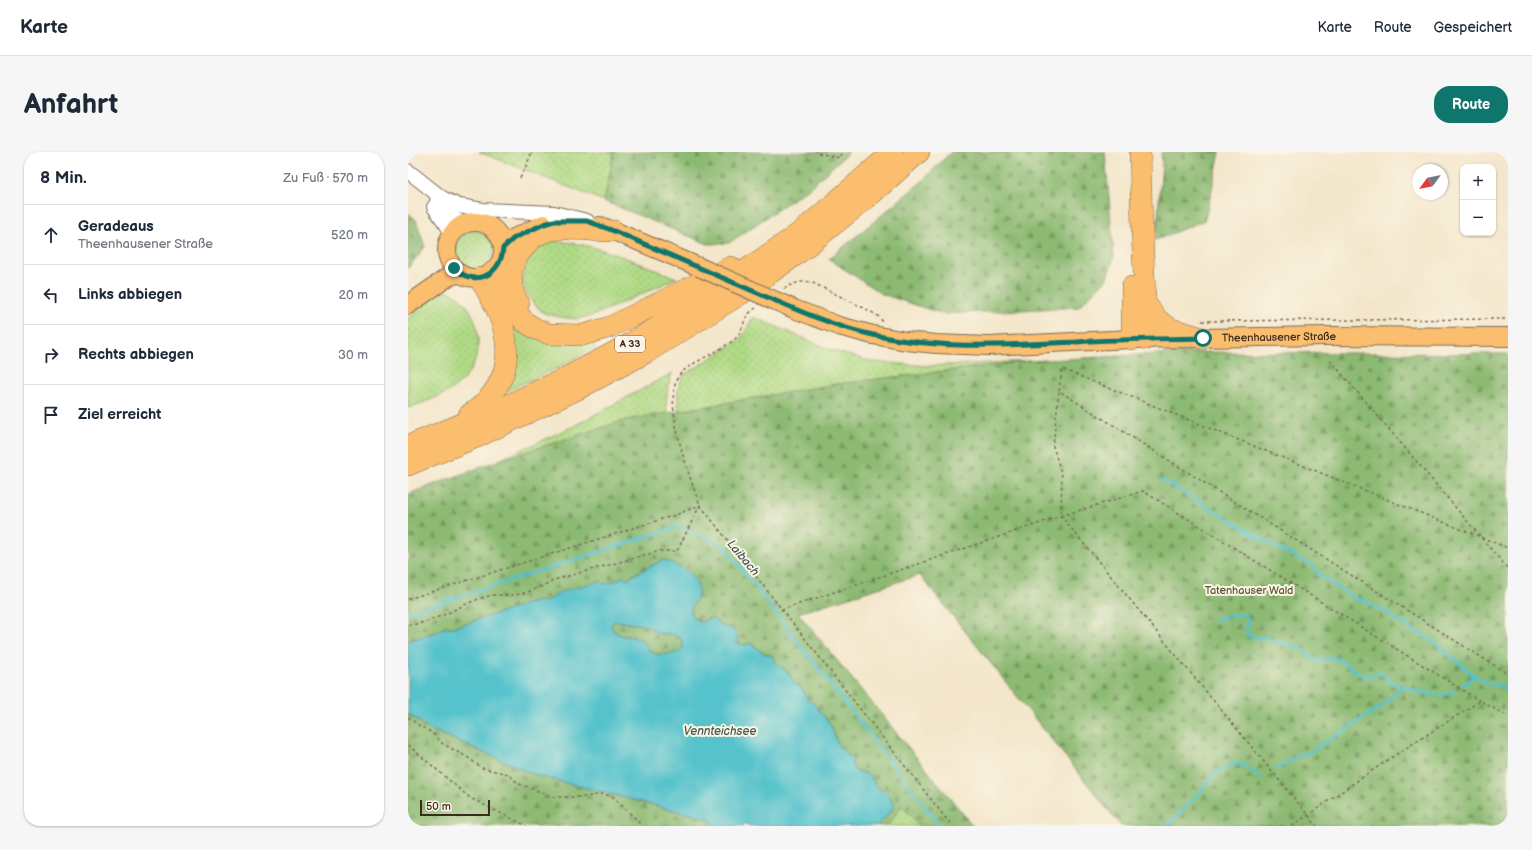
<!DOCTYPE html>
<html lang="de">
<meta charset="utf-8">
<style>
body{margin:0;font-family:"Balsamiq Sans",sans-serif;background:#f6f6f7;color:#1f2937}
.controls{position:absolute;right:12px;top:12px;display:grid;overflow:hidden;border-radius:8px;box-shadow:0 1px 3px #0004}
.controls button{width:36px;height:36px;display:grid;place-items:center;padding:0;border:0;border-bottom:1px solid #e0e1e3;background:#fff;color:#1f2937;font:20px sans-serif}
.compass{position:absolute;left:1004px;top:12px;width:36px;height:36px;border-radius:50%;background:#fff;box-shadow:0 1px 3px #0004;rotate:237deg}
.scale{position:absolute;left:12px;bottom:10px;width:70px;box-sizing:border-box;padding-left:4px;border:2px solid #3b2a1e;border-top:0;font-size:11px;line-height:14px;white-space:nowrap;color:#3b2a1e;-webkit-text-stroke:3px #fcf5e5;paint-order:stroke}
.stop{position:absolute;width:12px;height:12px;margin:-9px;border:3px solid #0f766e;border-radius:50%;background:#fff}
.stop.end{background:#0f766e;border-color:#fff;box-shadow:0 1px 4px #0008}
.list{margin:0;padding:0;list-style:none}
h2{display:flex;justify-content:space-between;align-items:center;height:52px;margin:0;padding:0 16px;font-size:17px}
h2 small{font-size:13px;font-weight:400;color:#747a83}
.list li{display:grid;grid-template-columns:26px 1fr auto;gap:12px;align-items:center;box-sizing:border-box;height:60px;padding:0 16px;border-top:1px solid #e0e1e3}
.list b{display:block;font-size:15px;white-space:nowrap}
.list p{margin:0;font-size:13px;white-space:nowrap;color:#747a83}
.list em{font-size:13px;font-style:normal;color:#747a83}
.icon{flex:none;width:22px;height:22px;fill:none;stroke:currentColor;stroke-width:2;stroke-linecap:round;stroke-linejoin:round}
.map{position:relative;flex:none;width:1100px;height:674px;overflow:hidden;border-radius:16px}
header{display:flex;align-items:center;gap:24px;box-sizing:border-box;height:56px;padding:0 20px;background:#fff;border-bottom:1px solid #e0e1e3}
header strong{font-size:19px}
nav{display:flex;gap:22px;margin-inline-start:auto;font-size:14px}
.intro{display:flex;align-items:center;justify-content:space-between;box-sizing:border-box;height:96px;padding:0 24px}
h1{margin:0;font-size:28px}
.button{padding:10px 18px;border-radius:16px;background:#0f766e;color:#fff;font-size:14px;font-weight:700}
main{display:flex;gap:24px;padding:0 24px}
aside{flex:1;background:#fff;border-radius:16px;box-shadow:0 1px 3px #0004}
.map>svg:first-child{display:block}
.grass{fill:url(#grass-dots);stroke:#768252}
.forest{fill:url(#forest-firs);stroke:#647248}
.water{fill:#55c2cc;stroke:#487675;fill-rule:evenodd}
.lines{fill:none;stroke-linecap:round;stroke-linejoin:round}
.stream{stroke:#55c2cc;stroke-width:3}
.minor-casing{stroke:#7b6c5a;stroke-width:16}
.major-casing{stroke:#7b6c5a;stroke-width:20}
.highway-casing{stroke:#7b6c5a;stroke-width:22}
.path{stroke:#7b6c5a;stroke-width:1.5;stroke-dasharray:3 3;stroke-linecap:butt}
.minor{stroke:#fff;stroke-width:14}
.major{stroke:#fbbd6e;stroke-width:18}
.highway{stroke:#fbbd6e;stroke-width:21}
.major-bridge-casing{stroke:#7b6c5a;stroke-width:20;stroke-linecap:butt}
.major-bridge{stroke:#fbbd6e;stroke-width:18}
.route{stroke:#0f766e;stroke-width:5}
.labels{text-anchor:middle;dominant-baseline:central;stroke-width:4;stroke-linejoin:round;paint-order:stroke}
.shield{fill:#fcf5e5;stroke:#75675a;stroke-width:1}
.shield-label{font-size:10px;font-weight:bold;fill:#3b2a1e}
.street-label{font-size:11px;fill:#3b2a1e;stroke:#fcf5e5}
.park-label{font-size:11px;fill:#585638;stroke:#fcf5e5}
.water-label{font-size:12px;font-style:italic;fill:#435852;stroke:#fcf5e5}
</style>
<header>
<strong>Karte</strong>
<nav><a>Karte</a><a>Route</a><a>Gespeichert</a></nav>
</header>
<div class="intro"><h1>Anfahrt</h1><a class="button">Route</a></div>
<main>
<aside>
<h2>8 Min.<small>Zu Fuß · 570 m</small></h2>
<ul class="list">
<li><svg class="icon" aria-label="ahead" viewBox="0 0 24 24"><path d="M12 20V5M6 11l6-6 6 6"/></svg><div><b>Geradeaus</b><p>Theenhausener Straße</p></div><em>520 m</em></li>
<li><svg class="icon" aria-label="left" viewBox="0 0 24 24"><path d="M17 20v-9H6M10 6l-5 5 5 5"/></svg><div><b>Links abbiegen</b></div><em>20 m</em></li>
<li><svg class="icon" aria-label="right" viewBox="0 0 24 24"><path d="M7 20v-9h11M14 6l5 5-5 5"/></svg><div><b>Rechts abbiegen</b></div><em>30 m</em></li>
<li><svg class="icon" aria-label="arrive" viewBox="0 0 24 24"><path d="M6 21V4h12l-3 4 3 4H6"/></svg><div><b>Ziel erreicht</b></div></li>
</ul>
</aside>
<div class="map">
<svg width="1100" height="674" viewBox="0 0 1100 674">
<defs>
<pattern id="grass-dots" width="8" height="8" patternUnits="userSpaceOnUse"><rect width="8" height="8" fill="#b0da85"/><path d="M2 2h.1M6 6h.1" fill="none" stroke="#98bb72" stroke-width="1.8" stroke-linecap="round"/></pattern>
<pattern id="forest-firs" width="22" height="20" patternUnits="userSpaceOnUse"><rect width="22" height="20" fill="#8cba72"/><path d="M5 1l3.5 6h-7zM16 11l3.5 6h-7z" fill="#74975d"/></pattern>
</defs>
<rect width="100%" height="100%" fill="#fcf5e5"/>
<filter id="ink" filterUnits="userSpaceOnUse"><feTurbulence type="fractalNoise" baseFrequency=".025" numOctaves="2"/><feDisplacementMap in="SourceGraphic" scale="8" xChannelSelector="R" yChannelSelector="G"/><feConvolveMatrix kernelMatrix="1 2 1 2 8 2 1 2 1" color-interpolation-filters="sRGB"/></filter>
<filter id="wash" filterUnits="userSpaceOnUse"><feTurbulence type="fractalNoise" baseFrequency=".012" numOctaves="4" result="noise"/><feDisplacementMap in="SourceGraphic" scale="16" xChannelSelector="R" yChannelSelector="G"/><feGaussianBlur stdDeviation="0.9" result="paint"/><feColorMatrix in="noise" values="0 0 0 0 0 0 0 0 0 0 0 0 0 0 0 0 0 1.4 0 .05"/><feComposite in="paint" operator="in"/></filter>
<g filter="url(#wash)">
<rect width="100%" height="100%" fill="#f3e6ca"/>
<g class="grass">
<path d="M71 0H206L196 49Z"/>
<circle cx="67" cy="98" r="19"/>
<path d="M145 89C189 91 229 111 269 126L184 164 168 167 152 165 136 161 125 151 117 138 114 128 118 110 130 96 137 90Z"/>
<path d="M40 139C74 154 80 203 54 229 41 243 18 249 0 256V166L30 141Z"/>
<path d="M101 161 185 191 188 196 144 218 95 241Z"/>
<path d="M345 165 426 199 465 210 521 214 622 209 428 232 271 259C269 244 268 236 276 223L333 187Z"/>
<path d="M264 221C260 234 257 247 259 261L218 268 89 309 166 274Z"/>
<path d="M494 653 512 674H479Z"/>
</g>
<g class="forest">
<path d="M206 0H441L401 36 321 91 300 92 196 49Z"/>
<path d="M543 0H697L706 105 698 128 671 155 535 162 474 142 421 107 512 31Z"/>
<path d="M753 0H812L797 68 748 88 754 11Z"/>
<path d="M0 61 8 68 17 95 0 116Z"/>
<path d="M782 200 1100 202V674H713L512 423 390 461 565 674H512L494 654 479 674H469L484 658C484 640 479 644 467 634 464 614 439 624 445 606L431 595 422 572 406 552 399 547 394 536 386 531 380 520 369 512 365 504 354 500 342 491C337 492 332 496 329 489 330 480 328 480 320 475H317L304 466H302L293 470 284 465C281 456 284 452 289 445L254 408C243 415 231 419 220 426L215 425 198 432 155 439 137 450 129 449 50 474 35 476 29 480 0 489V342L89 309 218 268 428 232 622 209Z"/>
<path d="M208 469 239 474 249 481 269 483 273 486 275 496C270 503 249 505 242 499 238 496 239 490 233 488 222 482 208 487 203 474L205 470Z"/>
<path d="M0 562 22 577 130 624 301 667 307 674H0Z"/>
</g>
<path class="water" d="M254 408C268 410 297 427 289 445 285 454 281 453 284 465L293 470 302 466H304L317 475 324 476 330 484V491L336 493 342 491 354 500 365 505 369 512 380 520 386 531 394 536 399 547 406 552 422 572 431 595 445 607C438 625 464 614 467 634L480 642 486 653 484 658 469 674H342L337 672 335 674H307L301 667 130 624 22 577 0 562V489L29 480 35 476 50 474 129 449 137 450 155 439 191 429 198 432 215 425 221 426C231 419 243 415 254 408ZM208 469 239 474 249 481 269 483 273 486 275 496C270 503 249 505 242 499 238 496 239 490 233 488 222 482 208 487 203 474L205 470Z"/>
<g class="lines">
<g class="stream">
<path d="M755 328 864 393 905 414 914 425 944 445 958 450 966 455 978 460 989 469 997 472 1005 479 1016 483 1031 494 1067 524"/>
<path d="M0 461 272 374 316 394 532 674"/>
<path d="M807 468 823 463H836L841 469 838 477 841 484 848 486 855 485 882 493 894 497 910 509C915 508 921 506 926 506 939 507 944 522 957 524 961 524 969 521 976 522L982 531H987L994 534"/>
<path d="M1055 533 1067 524 1079 531 1093 534 1100 538"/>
<path d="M869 617 892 602 901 601 974 554 994 534C1009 539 1033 548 1046 539"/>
<path d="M759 674 792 640 808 620 831 611 854 626"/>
</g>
</g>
</g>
<g filter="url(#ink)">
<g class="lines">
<defs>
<g id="minor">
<path d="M0 19 34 46 51 54 75 58 146 61 179 69"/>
<path d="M29 48 47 67 57 72"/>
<path d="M26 55 39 73 44 83"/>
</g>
<g id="major">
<circle cx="67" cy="98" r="28"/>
<path d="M192 74 206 79 291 115"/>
<path d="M95 96 106 86 136 72"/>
<path d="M0 153 40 125 51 121"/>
<path id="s1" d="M386 157 431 174 465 183 498 189 528 192 581 194 724 187 917 184 1100 185"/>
</g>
<g id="highway">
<path d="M732 0 734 79 739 187"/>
<path d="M85 120 98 149 117 170 128 177 141 182 175 183 202 175 323 115"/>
<path d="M724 135V187"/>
<path d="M111 151C104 142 102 127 104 116 106 108 110 103 115 97 133 72 155 77 182 78 190 79 198 79 206 79"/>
<path d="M737 151 751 169 764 177 795 186"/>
<path d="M61 263C116 226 103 173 71 126"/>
<path d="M0 294 100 253 153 228 218 194 290 151 393 80 485 0"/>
<path d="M0 313 69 285 170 237 239 200 333 142 389 102 459 46 511 0"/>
</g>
</defs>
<use href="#minor" class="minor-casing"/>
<use href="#major" class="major-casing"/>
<use href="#highway" class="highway-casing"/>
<g class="path">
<path d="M410 1 432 6 433 0"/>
<path d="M112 26 116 19 124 0"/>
<path d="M376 137C385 131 392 129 403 130L462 159 471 165 476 171"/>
<path d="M348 156C345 158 341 161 339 164 335 171 334 180 328 186 312 200 289 207 274 220 250 241 282 327 292 353L544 674"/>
<path d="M794 169 1100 167"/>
<path d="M922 208 1100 417"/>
<path d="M651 239 654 217 1100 396"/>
<path d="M0 447 270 362 292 353"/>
<path d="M373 458 653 364 909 674"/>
<path d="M0 473C30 471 52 451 81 444 89 442 97 444 106 443 121 441 135 434 149 427L252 399H269L292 353"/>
<path d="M1072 549 735 339 653 364 654 324 645 294 651 239 1100 522"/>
<path d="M0 565 13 575 23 580 35 592 59 605 74 616 100 622 111 632 133 640 143 645H177L194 642 204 644 230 669 233 674"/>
<path d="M0 593 62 646 119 674"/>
<path d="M884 674 981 607 1072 549 1100 564"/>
</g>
<use href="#minor" class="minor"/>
<use href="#major" class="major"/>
<use href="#highway" class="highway"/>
<defs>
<path id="major-bridge" d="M291 115 386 157"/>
</defs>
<use href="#major-bridge" class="major-bridge-casing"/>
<use href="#major-bridge" class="major-bridge"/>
</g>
</g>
<g class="lines" filter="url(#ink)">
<path class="route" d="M46 116C67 136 93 123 95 96L106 86 136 72 146 69H179L206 79C250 98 295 117 338 136 380 154 420 173 465 183 532 198 601 193 669 190 711 187 753 187 795 186"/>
</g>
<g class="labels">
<rect class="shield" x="207" y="184" width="30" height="16" rx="3"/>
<g class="shield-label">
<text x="222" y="192">A 33</text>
</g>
<g class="street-label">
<text stroke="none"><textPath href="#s1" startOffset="490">Theenhausener Straße</textPath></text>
</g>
<g class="park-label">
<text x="841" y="438">Tatenhauser Wald</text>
</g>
<g class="water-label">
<text transform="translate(335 406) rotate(50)">Laibach</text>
<text x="312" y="579">Vennteichsee</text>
</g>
</g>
</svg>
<div class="controls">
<button>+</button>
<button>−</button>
</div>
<svg class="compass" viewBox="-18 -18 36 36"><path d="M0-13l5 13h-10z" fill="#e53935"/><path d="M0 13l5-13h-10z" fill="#747a83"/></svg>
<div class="scale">50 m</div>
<div class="stop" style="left:795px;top:186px"></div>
<div class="stop end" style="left:46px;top:116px"></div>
</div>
</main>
